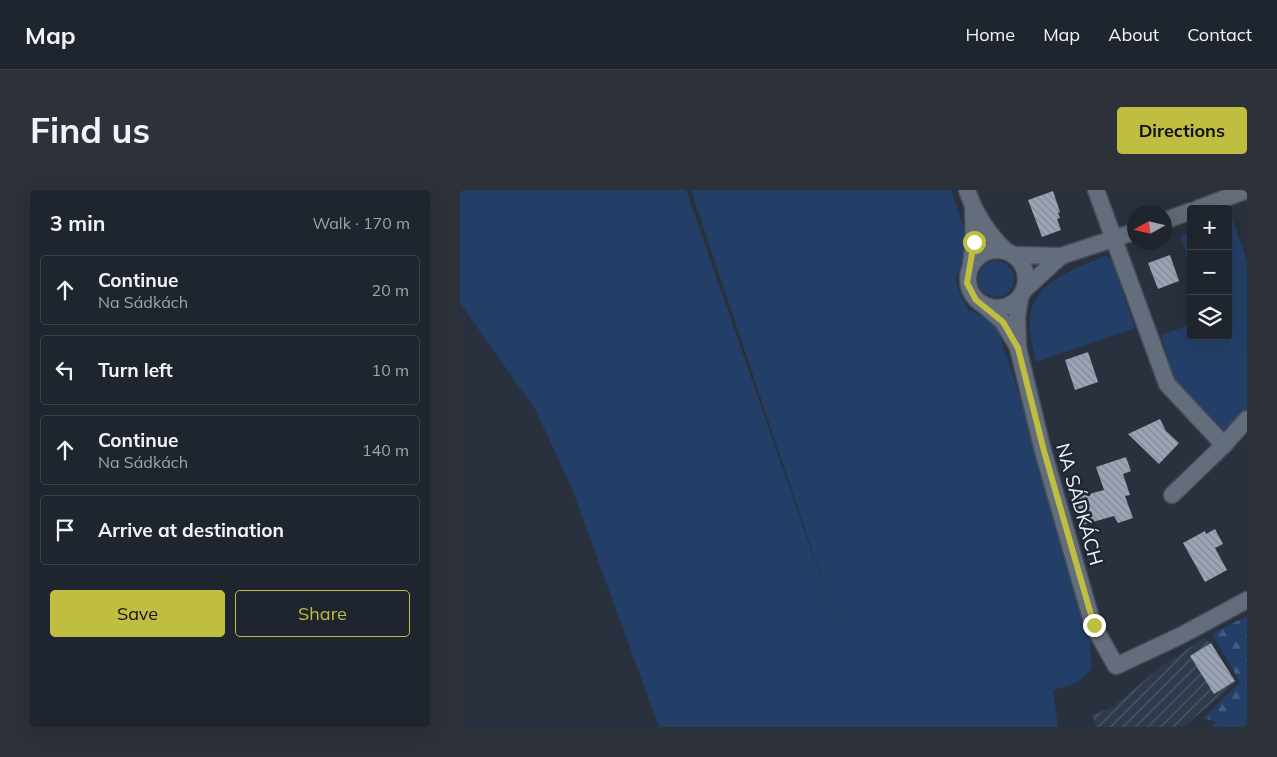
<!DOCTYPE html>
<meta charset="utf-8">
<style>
body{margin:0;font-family:Mulish,sans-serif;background:#2c313a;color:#f1f3f6}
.controls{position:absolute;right:15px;top:15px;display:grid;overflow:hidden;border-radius:5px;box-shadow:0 5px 20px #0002}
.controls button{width:45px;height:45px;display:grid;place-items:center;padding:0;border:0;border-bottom:1px solid #3c424a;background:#1f252e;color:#f1f3f6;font:25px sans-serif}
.compass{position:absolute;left:667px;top:15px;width:45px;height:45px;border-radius:50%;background:#1f252e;box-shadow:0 5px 20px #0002;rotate:262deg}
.stop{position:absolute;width:15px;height:15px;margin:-11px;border:4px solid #c0be41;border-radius:50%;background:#fff}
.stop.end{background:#c0be41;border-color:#fff;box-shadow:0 1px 5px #0008}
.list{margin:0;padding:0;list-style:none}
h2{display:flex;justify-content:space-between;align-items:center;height:65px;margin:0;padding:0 20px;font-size:21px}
h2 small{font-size:16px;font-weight:400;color:#a1a5aa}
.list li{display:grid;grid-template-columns:32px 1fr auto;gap:15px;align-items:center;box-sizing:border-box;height:70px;margin:0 10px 10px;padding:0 10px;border:1px solid #3c424a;border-radius:5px}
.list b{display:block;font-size:19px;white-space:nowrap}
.list p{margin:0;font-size:16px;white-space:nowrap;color:#a1a5aa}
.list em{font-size:16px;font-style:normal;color:#a1a5aa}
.actions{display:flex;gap:10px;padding:15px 20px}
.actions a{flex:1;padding:11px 0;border:1px solid #c0be41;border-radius:5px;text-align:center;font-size:18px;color:#c0be41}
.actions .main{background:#c0be41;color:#111}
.icon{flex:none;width:28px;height:28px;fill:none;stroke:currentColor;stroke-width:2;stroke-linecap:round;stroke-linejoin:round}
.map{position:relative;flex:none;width:787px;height:537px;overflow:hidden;border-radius:5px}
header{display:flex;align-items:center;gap:30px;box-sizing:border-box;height:70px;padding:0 25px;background:#1f252e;border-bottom:1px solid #3c424a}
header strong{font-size:24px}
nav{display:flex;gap:28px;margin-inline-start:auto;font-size:18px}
.intro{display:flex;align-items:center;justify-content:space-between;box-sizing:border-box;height:120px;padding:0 30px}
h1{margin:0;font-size:35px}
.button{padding:12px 22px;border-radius:5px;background:#c0be41;color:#111;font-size:18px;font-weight:700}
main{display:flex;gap:30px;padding:0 30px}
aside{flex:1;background:#1f252e;border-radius:5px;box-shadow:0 5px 20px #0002}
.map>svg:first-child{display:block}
.industrial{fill:url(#industrial-furrows)}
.grass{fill:#243f67}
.forest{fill:url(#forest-firs)}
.building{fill:url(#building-back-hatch)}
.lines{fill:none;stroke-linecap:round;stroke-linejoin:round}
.street-casing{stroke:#474d58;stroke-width:19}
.street{stroke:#646d7b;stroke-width:16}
.route{stroke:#c0be41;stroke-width:6}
.labels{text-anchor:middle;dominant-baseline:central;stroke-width:5;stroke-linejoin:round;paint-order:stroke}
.street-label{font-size:19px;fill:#eef3fb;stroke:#202733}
</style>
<header>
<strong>Map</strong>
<nav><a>Home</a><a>Map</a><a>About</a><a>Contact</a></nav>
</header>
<div class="intro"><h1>Find us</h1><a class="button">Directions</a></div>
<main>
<aside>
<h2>3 min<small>Walk · 170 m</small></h2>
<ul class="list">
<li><svg class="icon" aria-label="ahead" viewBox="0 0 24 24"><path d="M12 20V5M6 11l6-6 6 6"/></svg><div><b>Continue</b><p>Na Sádkách</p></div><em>20 m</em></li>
<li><svg class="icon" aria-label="left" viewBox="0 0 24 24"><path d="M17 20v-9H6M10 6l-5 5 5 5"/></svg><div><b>Turn left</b></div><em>10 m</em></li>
<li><svg class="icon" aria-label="ahead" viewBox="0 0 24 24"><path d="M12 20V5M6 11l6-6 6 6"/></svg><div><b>Continue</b><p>Na Sádkách</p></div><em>140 m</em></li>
<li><svg class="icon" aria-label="arrive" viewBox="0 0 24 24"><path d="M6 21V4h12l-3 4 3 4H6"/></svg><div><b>Arrive at destination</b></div></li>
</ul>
<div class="actions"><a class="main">Save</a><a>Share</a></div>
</aside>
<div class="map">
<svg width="787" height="537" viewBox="0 0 787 537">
<defs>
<pattern id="industrial-furrows" width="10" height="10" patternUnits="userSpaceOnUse" patternTransform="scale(1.25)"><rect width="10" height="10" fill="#2f3b4c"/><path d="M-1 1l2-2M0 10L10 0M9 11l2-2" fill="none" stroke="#4d5867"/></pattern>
<pattern id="forest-firs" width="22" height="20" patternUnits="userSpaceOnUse" patternTransform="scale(1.25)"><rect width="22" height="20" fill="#243f67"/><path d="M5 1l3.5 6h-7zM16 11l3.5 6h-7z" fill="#445b7e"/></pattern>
<pattern id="building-back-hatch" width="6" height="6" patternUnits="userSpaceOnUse" patternTransform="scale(1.25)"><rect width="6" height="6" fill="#9aa4b3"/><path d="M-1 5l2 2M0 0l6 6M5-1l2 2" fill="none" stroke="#818994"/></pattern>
</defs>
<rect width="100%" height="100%" fill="#29313e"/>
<path class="industrial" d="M744 448 751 453 776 493 723 537H636L632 525 653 517 699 478Z"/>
<g class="grass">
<path d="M0 0H226L379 441 231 0H491L509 52 496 87 499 102 508 119 536 134 580 268 629 439 632 479 617 493 593 500 598 537H199L111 296 75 219 0 113Z"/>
<path d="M772 28 787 71V221C778 232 772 242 756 241L716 194 701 145 731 134V146H768V29Z"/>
<path d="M731 42V76L720 46Z"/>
<path d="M645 66 652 70 675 138 576 172C574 160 570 147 570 134 569 92 614 80 645 66Z"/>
<circle cx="536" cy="89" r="18"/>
<path d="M787 508V537H752L756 532Z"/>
</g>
<path class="forest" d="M787 426V508L756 532 744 528 780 492 752 444Z"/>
<g class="building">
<path d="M593 1 600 22 598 23 600 28 597 29 601 40 582 47 568 10Z"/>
<path d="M710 65 719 91 698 99 688 73Z"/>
<path d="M628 162 638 192 615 200 605 170Z"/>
<path d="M700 229 706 241 719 253 699 274 668 244Z"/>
<path d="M666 267 671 281 663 284 670 305 665 306 673 328 658 333 654 326 622 335 614 308 644 300 636 277Z"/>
<path d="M755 339 763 354 755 358 767 380 745 392 723 353 745 341 746 344Z"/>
<path d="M751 453 775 491 754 504 730 466Z"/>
</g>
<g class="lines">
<defs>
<g id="street">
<path d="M507 0C515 24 527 43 546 61"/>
<path d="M636 0 707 194 764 255"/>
<path d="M737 19 787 0"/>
<path d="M704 31 731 21"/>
<circle cx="537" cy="89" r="29"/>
<path d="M554 65 601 66 674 42"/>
<path d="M511 74 514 52 513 18"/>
<path d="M564 100 601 66"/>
<path d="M560 108 557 127 558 158 583 261 633 435 656 476 720 446 787 410"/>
<path d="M525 116 543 132 556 154"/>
<path d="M712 305 764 255 787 229"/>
</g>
</defs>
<use href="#street" class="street-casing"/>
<use href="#street" class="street"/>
</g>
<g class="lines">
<path class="route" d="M514 52 507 93 516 110 543 132 558 158 584 261 634 435"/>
</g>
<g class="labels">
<g class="street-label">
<text transform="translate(620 314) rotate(74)">NA SÁDKÁCH</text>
</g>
</g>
</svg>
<div class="controls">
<button>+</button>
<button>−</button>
<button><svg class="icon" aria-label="layers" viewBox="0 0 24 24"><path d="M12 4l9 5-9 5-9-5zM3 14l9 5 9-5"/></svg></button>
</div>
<svg class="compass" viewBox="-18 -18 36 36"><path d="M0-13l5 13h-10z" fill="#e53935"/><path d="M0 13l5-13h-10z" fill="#a1a5aa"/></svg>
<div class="stop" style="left:514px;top:52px"></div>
<div class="stop end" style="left:634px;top:435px"></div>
</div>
</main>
